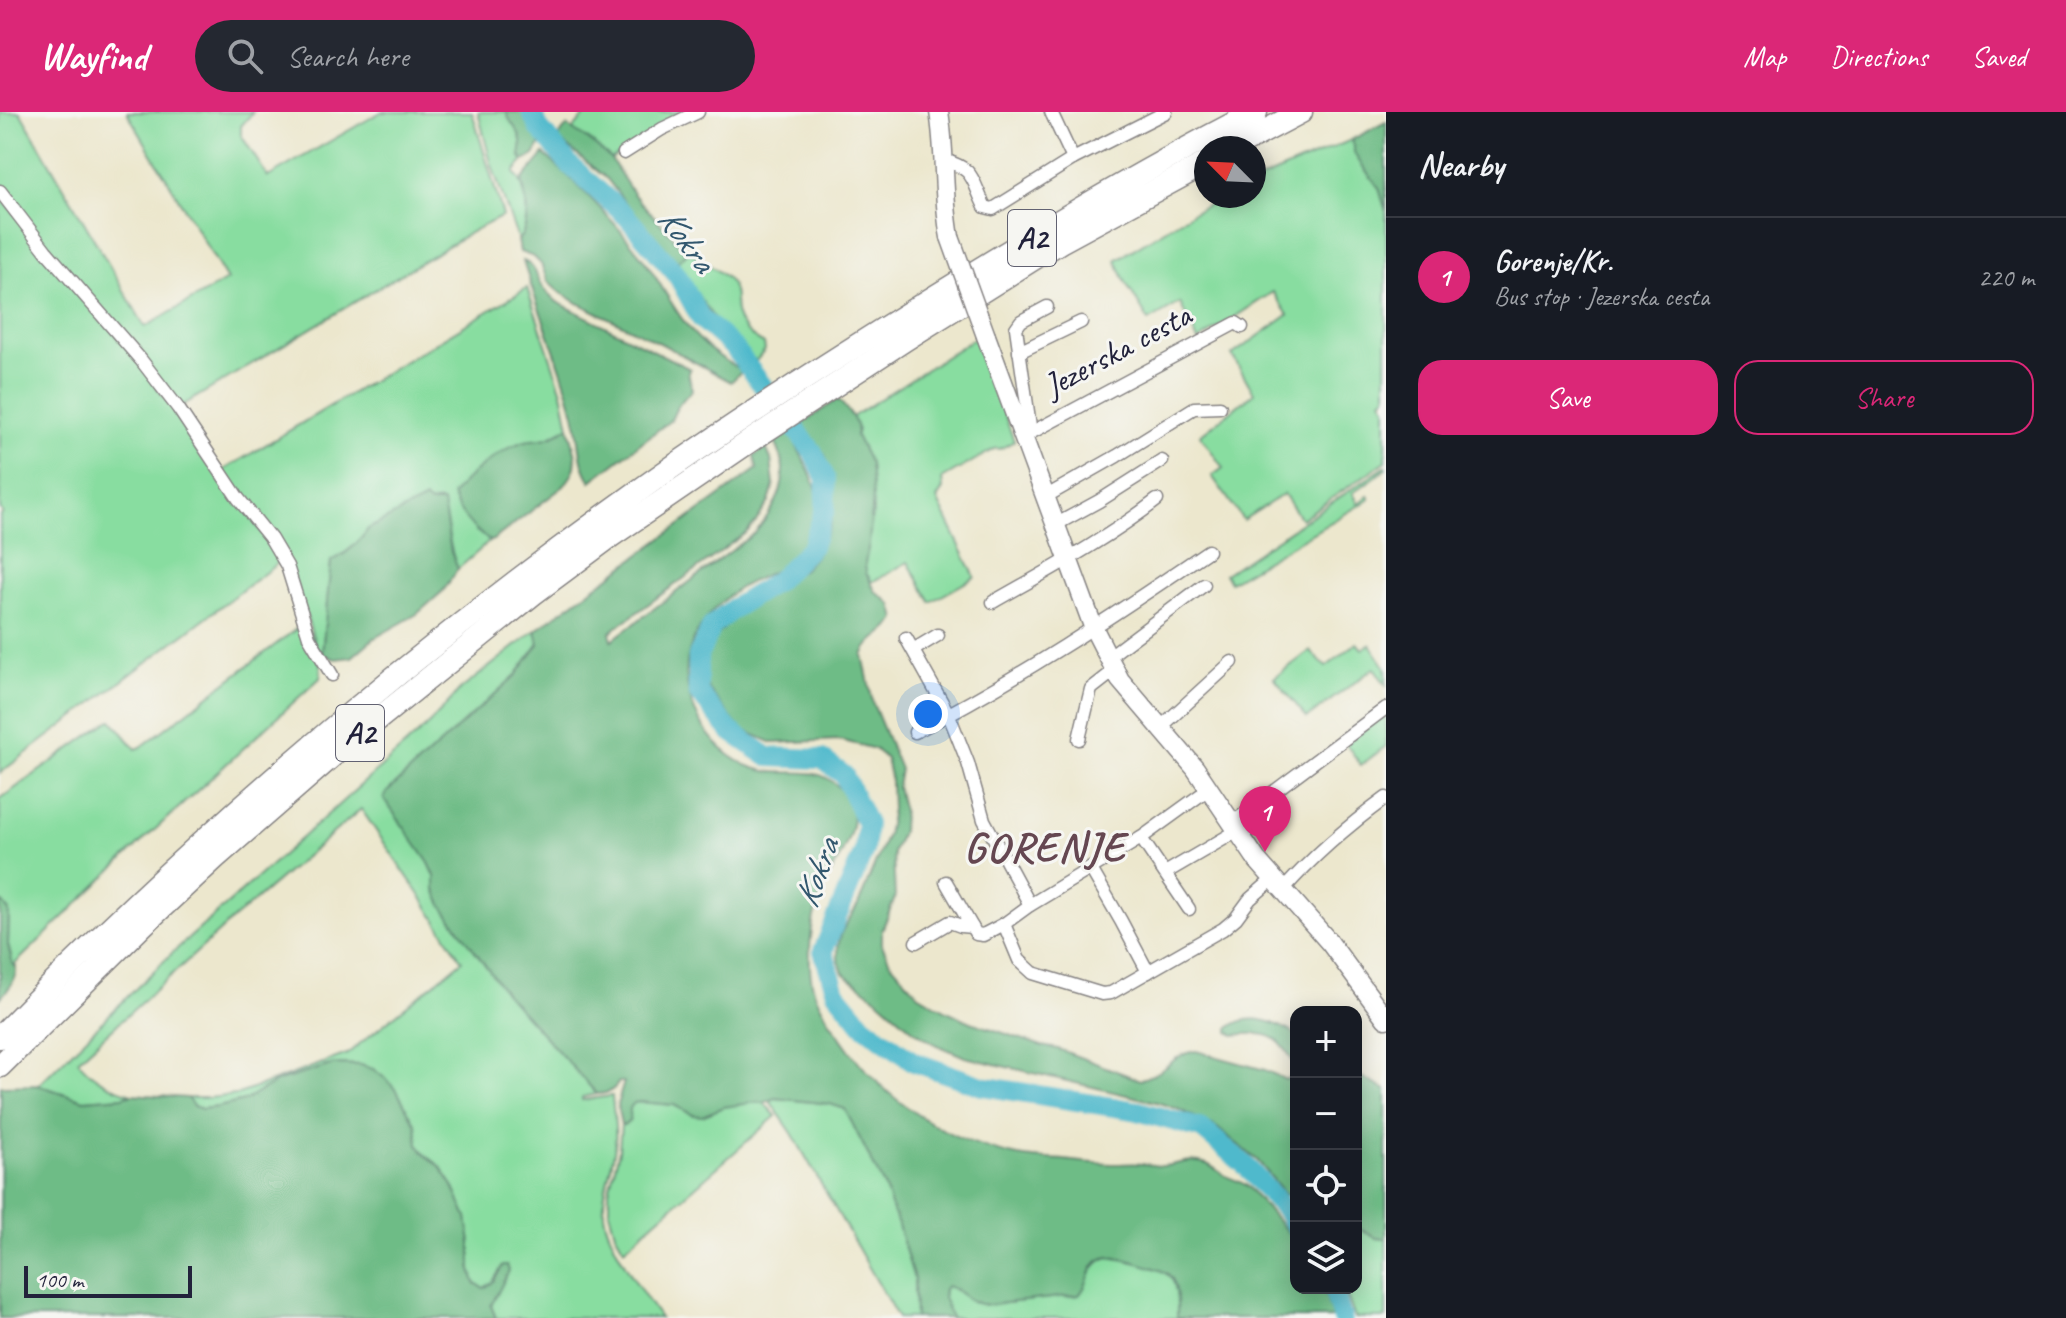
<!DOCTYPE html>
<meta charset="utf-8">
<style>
body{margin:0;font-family:Caveat,sans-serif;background:#242831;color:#f1f3f6}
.controls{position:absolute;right:24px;bottom:24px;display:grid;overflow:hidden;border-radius:16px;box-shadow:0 4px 20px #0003}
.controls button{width:72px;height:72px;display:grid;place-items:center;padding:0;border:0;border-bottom:2px solid #363941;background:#171b24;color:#f1f3f6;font:40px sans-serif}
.compass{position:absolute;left:1194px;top:24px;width:72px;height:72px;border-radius:50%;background:#171b24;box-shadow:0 4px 20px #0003;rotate:294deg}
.scale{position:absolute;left:24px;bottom:20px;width:168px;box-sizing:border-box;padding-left:8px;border:4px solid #22223b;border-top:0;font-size:22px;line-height:28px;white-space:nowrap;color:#22223b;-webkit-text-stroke:6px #f6f6f2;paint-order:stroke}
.you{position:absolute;left:928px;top:602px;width:28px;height:28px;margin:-20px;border:6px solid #fff;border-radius:50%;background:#1a73e8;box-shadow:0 0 0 12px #1a73e833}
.badge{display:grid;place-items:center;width:52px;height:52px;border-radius:50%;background:#db2777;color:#fff;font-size:26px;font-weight:700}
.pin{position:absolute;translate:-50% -66px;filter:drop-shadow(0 2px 4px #0008)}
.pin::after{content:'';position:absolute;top:42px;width:28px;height:24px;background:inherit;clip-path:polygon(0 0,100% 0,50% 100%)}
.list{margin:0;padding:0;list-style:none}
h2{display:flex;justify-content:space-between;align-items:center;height:104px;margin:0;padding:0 32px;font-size:34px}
h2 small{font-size:26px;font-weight:400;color:#9ea1a6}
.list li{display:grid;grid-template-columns:52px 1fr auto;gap:24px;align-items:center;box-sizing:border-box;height:120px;padding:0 32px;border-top:2px solid #363941}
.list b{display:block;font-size:30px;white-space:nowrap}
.list p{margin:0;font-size:26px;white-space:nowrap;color:#9ea1a6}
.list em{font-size:26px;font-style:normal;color:#9ea1a6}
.actions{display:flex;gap:16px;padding:24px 32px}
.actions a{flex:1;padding:18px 0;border:2px solid #db2777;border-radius:24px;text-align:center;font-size:28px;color:#db2777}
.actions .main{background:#db2777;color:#fff}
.icon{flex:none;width:44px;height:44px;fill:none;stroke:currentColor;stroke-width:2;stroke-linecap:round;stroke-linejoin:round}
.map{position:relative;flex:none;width:1386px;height:1206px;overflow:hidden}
header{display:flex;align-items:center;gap:48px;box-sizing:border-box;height:112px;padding:0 40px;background:#db2777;color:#fff}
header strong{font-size:38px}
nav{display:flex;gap:44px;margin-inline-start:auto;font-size:28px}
.search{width:560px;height:72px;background:#242831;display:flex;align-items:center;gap:20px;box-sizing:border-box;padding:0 28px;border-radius:44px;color:#9ea1a6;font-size:30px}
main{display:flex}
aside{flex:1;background:#171b24}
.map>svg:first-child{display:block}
.green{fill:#88dda0;stroke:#55806e;stroke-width:2}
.forest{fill:#6ebc86;stroke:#486f60;stroke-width:2}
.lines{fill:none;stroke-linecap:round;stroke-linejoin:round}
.river{stroke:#4fb9cc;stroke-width:20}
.street-casing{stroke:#878484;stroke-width:15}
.secondary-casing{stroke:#878484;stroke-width:21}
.highway-casing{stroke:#878484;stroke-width:25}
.street{stroke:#fff;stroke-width:12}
.secondary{stroke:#fff;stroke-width:18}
.highway{stroke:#fff;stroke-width:22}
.secondary-bridge-casing{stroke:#878484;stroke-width:21;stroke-linecap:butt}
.secondary-bridge{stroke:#fff;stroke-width:18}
.labels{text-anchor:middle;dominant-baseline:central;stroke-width:6;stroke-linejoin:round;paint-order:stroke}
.shield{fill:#f6f6f2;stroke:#626272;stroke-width:2}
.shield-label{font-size:32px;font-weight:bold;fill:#22223b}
.street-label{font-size:34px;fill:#22223b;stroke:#f6f6f2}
.water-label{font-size:36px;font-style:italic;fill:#32576e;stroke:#f6f6f2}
.district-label{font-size:42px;font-weight:bold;letter-spacing:2px;fill:#654751;stroke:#f6f6f2}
</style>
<header>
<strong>Wayfind</strong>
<div class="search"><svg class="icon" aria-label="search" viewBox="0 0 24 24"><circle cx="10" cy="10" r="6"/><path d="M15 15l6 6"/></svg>Search here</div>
<nav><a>Map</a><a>Directions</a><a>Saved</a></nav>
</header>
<main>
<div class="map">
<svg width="1386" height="1206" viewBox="0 0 1386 1206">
<rect width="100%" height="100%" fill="#f6f6f2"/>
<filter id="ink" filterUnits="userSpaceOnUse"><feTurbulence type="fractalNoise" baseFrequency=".0125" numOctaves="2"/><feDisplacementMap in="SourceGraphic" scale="16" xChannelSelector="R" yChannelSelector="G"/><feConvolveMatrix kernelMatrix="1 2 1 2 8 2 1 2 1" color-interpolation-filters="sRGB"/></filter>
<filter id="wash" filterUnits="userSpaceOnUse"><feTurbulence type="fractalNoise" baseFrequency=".006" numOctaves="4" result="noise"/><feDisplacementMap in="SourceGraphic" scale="32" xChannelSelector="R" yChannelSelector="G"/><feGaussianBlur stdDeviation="1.8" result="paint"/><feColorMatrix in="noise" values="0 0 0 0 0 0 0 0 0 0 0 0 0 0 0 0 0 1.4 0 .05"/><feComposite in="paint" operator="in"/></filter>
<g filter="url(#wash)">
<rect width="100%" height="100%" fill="#ece7cd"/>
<g class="green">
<path d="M0 0H20L145 215 227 168 127 0H253L241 14V23L268 65 381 0H472L503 104 473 119 180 295 0 77Z"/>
<path d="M478 0H506C507 5 511 8 514 12 522 22 522 34 522 46L524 49 515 59V62C528 74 531 116 518 128L491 51Z"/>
<path d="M580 0H696L641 28 611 47 590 29 572 18 584 5Z"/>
<path d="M1351 28 1354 34V41L1359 49 1379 76 1386 99V284L1382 288 1386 294V349L1301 407 1284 382 1243 408 1212 364 1223 356 1200 323 1254 281 1232 243 1288 203 1273 180 1198 229 1180 191 1149 209 1126 171 1116 148 1192 101 1226 84H1254V70Z"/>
<path d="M0 84 132 241 282 448 0 661V404L3 401 0 397Z"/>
<path d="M689 139C697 146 725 162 729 169 737 179 734 188 736 200 739 215 751 225 764 232L765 238 756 249 720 215 676 151Z"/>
<path d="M527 176 562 280 569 315 545 327 476 419 490 429 458 457C447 435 450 410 440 389L428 391 368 417C361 430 345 443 331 449L322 542 316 534 295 469 222 359Z"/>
<path d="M976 225 1014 329 1000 337 996 336 942 367 943 377 937 387 975 465 931 490 908 450 872 470 866 461 864 451 873 400 870 352 856 324 858 318 852 305Z"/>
<path d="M1386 354V357L1353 381 1358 391 1368 384 1370 387 1230 470 1225 462Z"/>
<path d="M304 511C311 527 324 548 320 566L135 736 13 854 8 833 9 799 0 788V687L109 609 112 608 136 637 141 635Z"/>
<path d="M536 518 539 531 516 563 386 681 429 751 435 764V778L507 883 597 982 582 985V988L612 984C613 1001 617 1017 615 1034 612 1056 602 1079 604 1102 608 1132 642 1180 660 1206H496L491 1194 503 1153 493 1170 484 1176 475 1171 471 1157V1131L467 1106 453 1074 440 1054 424 1042 418 1033 416 1013 397 979 361 953 334 952 317 957 276 970 244 989 218 995 202 997 193 994 187 986H208L236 983 347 942 462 849 422 786 361 697 231 809 78 948C91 966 111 976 132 982L123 985 84 988 38 973 170 843 408 631 428 613 460 578Z"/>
<path d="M1357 531 1362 537 1370 532 1386 556V573L1374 556 1307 606 1274 566 1310 539 1326 555Z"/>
<path d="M1386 600V634L1361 653 1346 632Z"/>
<path d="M775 986 830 992 845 997 884 1074 898 1113 914 1167 915 1206H898L792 1021 770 989Z"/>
<path d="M640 990 674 993 693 1003C715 997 741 988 764 991L776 1004 624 1137 615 1121 609 1099V1078L619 1039 621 1013H625L630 1003V996L634 991Z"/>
<path d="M1356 1115 1376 1126 1386 1127V1206H1355L1344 1176H1356Z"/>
<path d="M1108 1145C1124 1148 1165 1154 1173 1169 1178 1179 1177 1194 1177 1206H951L943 1185 944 1176 947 1173C965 1180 965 1191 988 1193L1079 1183C1088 1169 1091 1151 1108 1145Z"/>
</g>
<g class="forest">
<path d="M506 0H522C529 10 533 22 542 30L534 43 524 49 520 43C526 19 512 18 506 0Z"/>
<path d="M1386 10V99L1379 76 1359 49 1354 41V34L1351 28Z"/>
<path d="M567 14 590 29 611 47 634 83 678 130 689 139 676 151 645 116 607 67 557 26Z"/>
<path d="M544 42C578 72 610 104 638 140 661 168 675 205 702 230 713 242 728 250 742 259L731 270 662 232 580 192 558 179 548 170 541 152 534 145 520 140 518 128C532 115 526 86 522 68Z"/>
<path d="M523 149C536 154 536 164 543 175 547 181 552 185 557 190L690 257 688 260 692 278C682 287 676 295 671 308L591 369C580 355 580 333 577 315 565 258 540 205 523 149Z"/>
<path d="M838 287C847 298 860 310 856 324L870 352 873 385 869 432 865 451 866 461 876 480 892 492 896 507C887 523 871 524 863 543L873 592 900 657 897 675 903 699 902 719 893 740 895 786 882 818V833L890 850 918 882 947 899 971 910 1042 934 1058 937 1140 968C1146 965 1154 963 1160 959 1173 950 1179 941 1196 939L1265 958 1286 968 1292 963 1294 952C1279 921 1265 919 1234 923L1229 920V916C1250 899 1276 910 1296 923V1077L1286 1083 1257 1048 1215 1014 1175 996 1156 990 965 945 935 932 912 917 873 883 843 861 838 846V834L842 819 858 793 887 723 892 697 891 669 886 647 875 637 839 628 773 631 743 618 736 612 708 576 703 560 710 535 717 523 734 506 764 481 803 458 818 441 830 414 834 395 832 366 825 343 802 312Z"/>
<path d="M569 315 576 344 575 355 571 364 564 374 493 428 490 429C473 417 459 403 452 383 468 364 498 338 522 330 530 327 539 328 546 326 554 325 562 318 569 315Z"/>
<path d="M790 320C797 336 814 364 817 380 821 410 802 443 776 458 763 465 747 470 735 479 716 493 699 512 691 534 674 581 708 641 754 656 791 669 822 645 848 687 866 716 829 757 820 784 811 810 806 848 813 875 818 894 841 927 853 943 896 997 951 1030 1018 1044 1033 1047 1049 1047 1064 1048 1081 1050 1099 1052 1116 1052 1125 1052 1134 1051 1143 1052 1149 1052 1156 1054 1162 1054 1181 1053 1187 1045 1207 1052 1213 1055 1218 1059 1224 1063 1231 1067 1240 1069 1247 1074 1251 1077 1253 1081 1256 1084 1267 1097 1279 1110 1291 1124L1296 1133V1176H1323L1333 1206H1177C1177 1193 1179 1173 1169 1163 1161 1156 1119 1145 1108 1145 1105 1146 1099 1148 1097 1150 1088 1159 1089 1173 1079 1183L988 1193C965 1191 965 1180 947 1174L944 1177 943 1185 951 1206H915L914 1167 898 1113 884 1074 845 997 830 992 775 986 764 991 758 990 724 995 702 1004 693 1003 674 993 640 990 634 991 630 996V1008L625 1013H621L617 993 624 970H619C614 979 607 982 597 982L507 883 443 795 435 778V764L429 751 384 687 386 681 516 563 539 532 536 518 757 357 754 344 766 336 771 347 774 373 769 390 755 411 748 419 712 446 610 520 612 528 755 421C777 393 794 366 775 330Z"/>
<path d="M425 387 428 391H443L451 440 458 457 443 479 417 502 373 527 352 545 335 547 322 542 331 449C345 443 360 430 368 417Z"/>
<path d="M0 788 9 799 8 833 13 853 16 854C17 869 9 876 0 886Z"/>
<path d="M334 952 361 953 373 957 386 967 397 979 416 1013 418 1033 424 1042 440 1054 453 1074 467 1106 471 1131V1157L475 1171 484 1176 493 1170 503 1153H507L509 1159 491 1194 496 1206H0L1 974 38 973 84 988 123 985 132 982 187 986 193 994 202 997 218 995 244 989 276 970Z"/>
<path d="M1356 962 1386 978V1127L1376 1126 1356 1115Z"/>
</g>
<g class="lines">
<g class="river">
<path d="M531 0 539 16 569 52 626 104 677 163 701 207 734 236 813 340 826 367 825 398 812 434 777 469 734 496 712 514 698 544V580L730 619 768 645 822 647 844 663 867 712 864 739 823 839 836 880 863 913 914 950 982 974 1138 999 1202 1017 1244 1052 1286 1099 1296 1115"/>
<path d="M1333 1176 1342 1206"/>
</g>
</g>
</g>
<g filter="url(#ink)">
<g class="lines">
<defs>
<g id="street">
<path d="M1051 0 1073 47"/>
<path d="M624 41 662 17 698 0"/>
<path d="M943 48C976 57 971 67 985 95L993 97 1073 47 1166 0"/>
<path d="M0 79 46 139 141 248 178 296 238 386 271 427 287 454 309 525 332 563"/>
<path d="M1019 240 1081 210"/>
<path d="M1031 321 1016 216 1021 209 1047 195"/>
<path d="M1023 325 1236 211 1242 215"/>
<path d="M1045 385 1117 344 1194 296 1220 295"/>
<path d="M1055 413 1099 389 1162 349"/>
<path d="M993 490C1049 458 1107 427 1157 388"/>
<path d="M906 526 949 603 968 651 984 708 1030 793 1141 726 1210 676"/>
<path d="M913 538 938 523"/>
<path d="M1107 546 1204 473"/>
<path d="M1161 615 1232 550"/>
<path d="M915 620C1018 567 1113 504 1208 439"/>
<path d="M1079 627 1091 577 1114 559"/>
<path d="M1232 711 1386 596"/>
<path d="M1141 726 1189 797"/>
<path d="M1091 757 1121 809 1148 860"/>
<path d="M1165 761 1237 719"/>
<path d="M946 770 976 822 983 823 1004 812 1030 793"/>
<path d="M1283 778C1313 744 1349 713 1386 686"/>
<path d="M1004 812 1019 848 1033 861 1102 882 1111 881 1223 817 1236 806 1250 787 1273 767"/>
<path d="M916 830 950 810 961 814 972 815"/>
</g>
<g id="secondary">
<path d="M939 0C946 41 942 83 950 125"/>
<path d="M986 224 1094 517 1120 568 1195 656 1257 748 1330 831 1386 907"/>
</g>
<g id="highway">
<path d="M1233 36 1301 0"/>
<path d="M0 925C194 726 407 545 633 383 720 320 811 262 902 205 1018 133 1134 62 1256 0"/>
<path d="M0 954 144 812 215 746 331 645 533 482 611 424 753 327 906 227 1062 129 1206 51"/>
</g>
</defs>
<use href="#street" class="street-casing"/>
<use href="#secondary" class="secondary-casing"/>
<use href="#highway" class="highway-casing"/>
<use href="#street" class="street"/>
<use href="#secondary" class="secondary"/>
<use href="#highway" class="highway"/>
<defs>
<path id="secondary-bridge" d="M950 125 986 224"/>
</defs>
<use href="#secondary-bridge" class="secondary-bridge-casing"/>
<use href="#secondary-bridge" class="secondary-bridge"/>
</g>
</g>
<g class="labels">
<g class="shield">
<rect x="1008" y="98" width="48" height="56" rx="6"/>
<rect x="336" y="593" width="48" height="56" rx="6"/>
</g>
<g class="shield-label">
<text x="1032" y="126">A2</text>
<text x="360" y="621">A2</text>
</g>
<g class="street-label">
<text transform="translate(1117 238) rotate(-28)">Jezerska cesta</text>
</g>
<g class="water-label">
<text transform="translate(687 127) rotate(53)">Kokra</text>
<text transform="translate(816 761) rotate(-70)">Kokra</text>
</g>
<g class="district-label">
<text x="1045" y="735">GORENJE</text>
</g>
</g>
</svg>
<div class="controls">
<button>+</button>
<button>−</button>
<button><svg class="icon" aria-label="locate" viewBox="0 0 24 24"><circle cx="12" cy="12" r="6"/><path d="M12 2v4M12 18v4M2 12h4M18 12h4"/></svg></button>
<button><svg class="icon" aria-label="layers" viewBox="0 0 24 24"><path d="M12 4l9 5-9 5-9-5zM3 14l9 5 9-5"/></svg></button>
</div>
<svg class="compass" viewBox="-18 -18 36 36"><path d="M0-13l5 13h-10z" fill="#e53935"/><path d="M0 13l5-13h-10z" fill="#9ea1a6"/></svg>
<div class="scale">100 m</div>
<div class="you"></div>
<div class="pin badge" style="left:1265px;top:740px">1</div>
</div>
<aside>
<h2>Nearby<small></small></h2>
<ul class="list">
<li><span class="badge">1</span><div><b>Gorenje/Kr.</b><p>Bus stop · Jezerska cesta</p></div><em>220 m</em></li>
</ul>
<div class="actions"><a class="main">Save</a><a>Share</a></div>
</aside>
</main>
